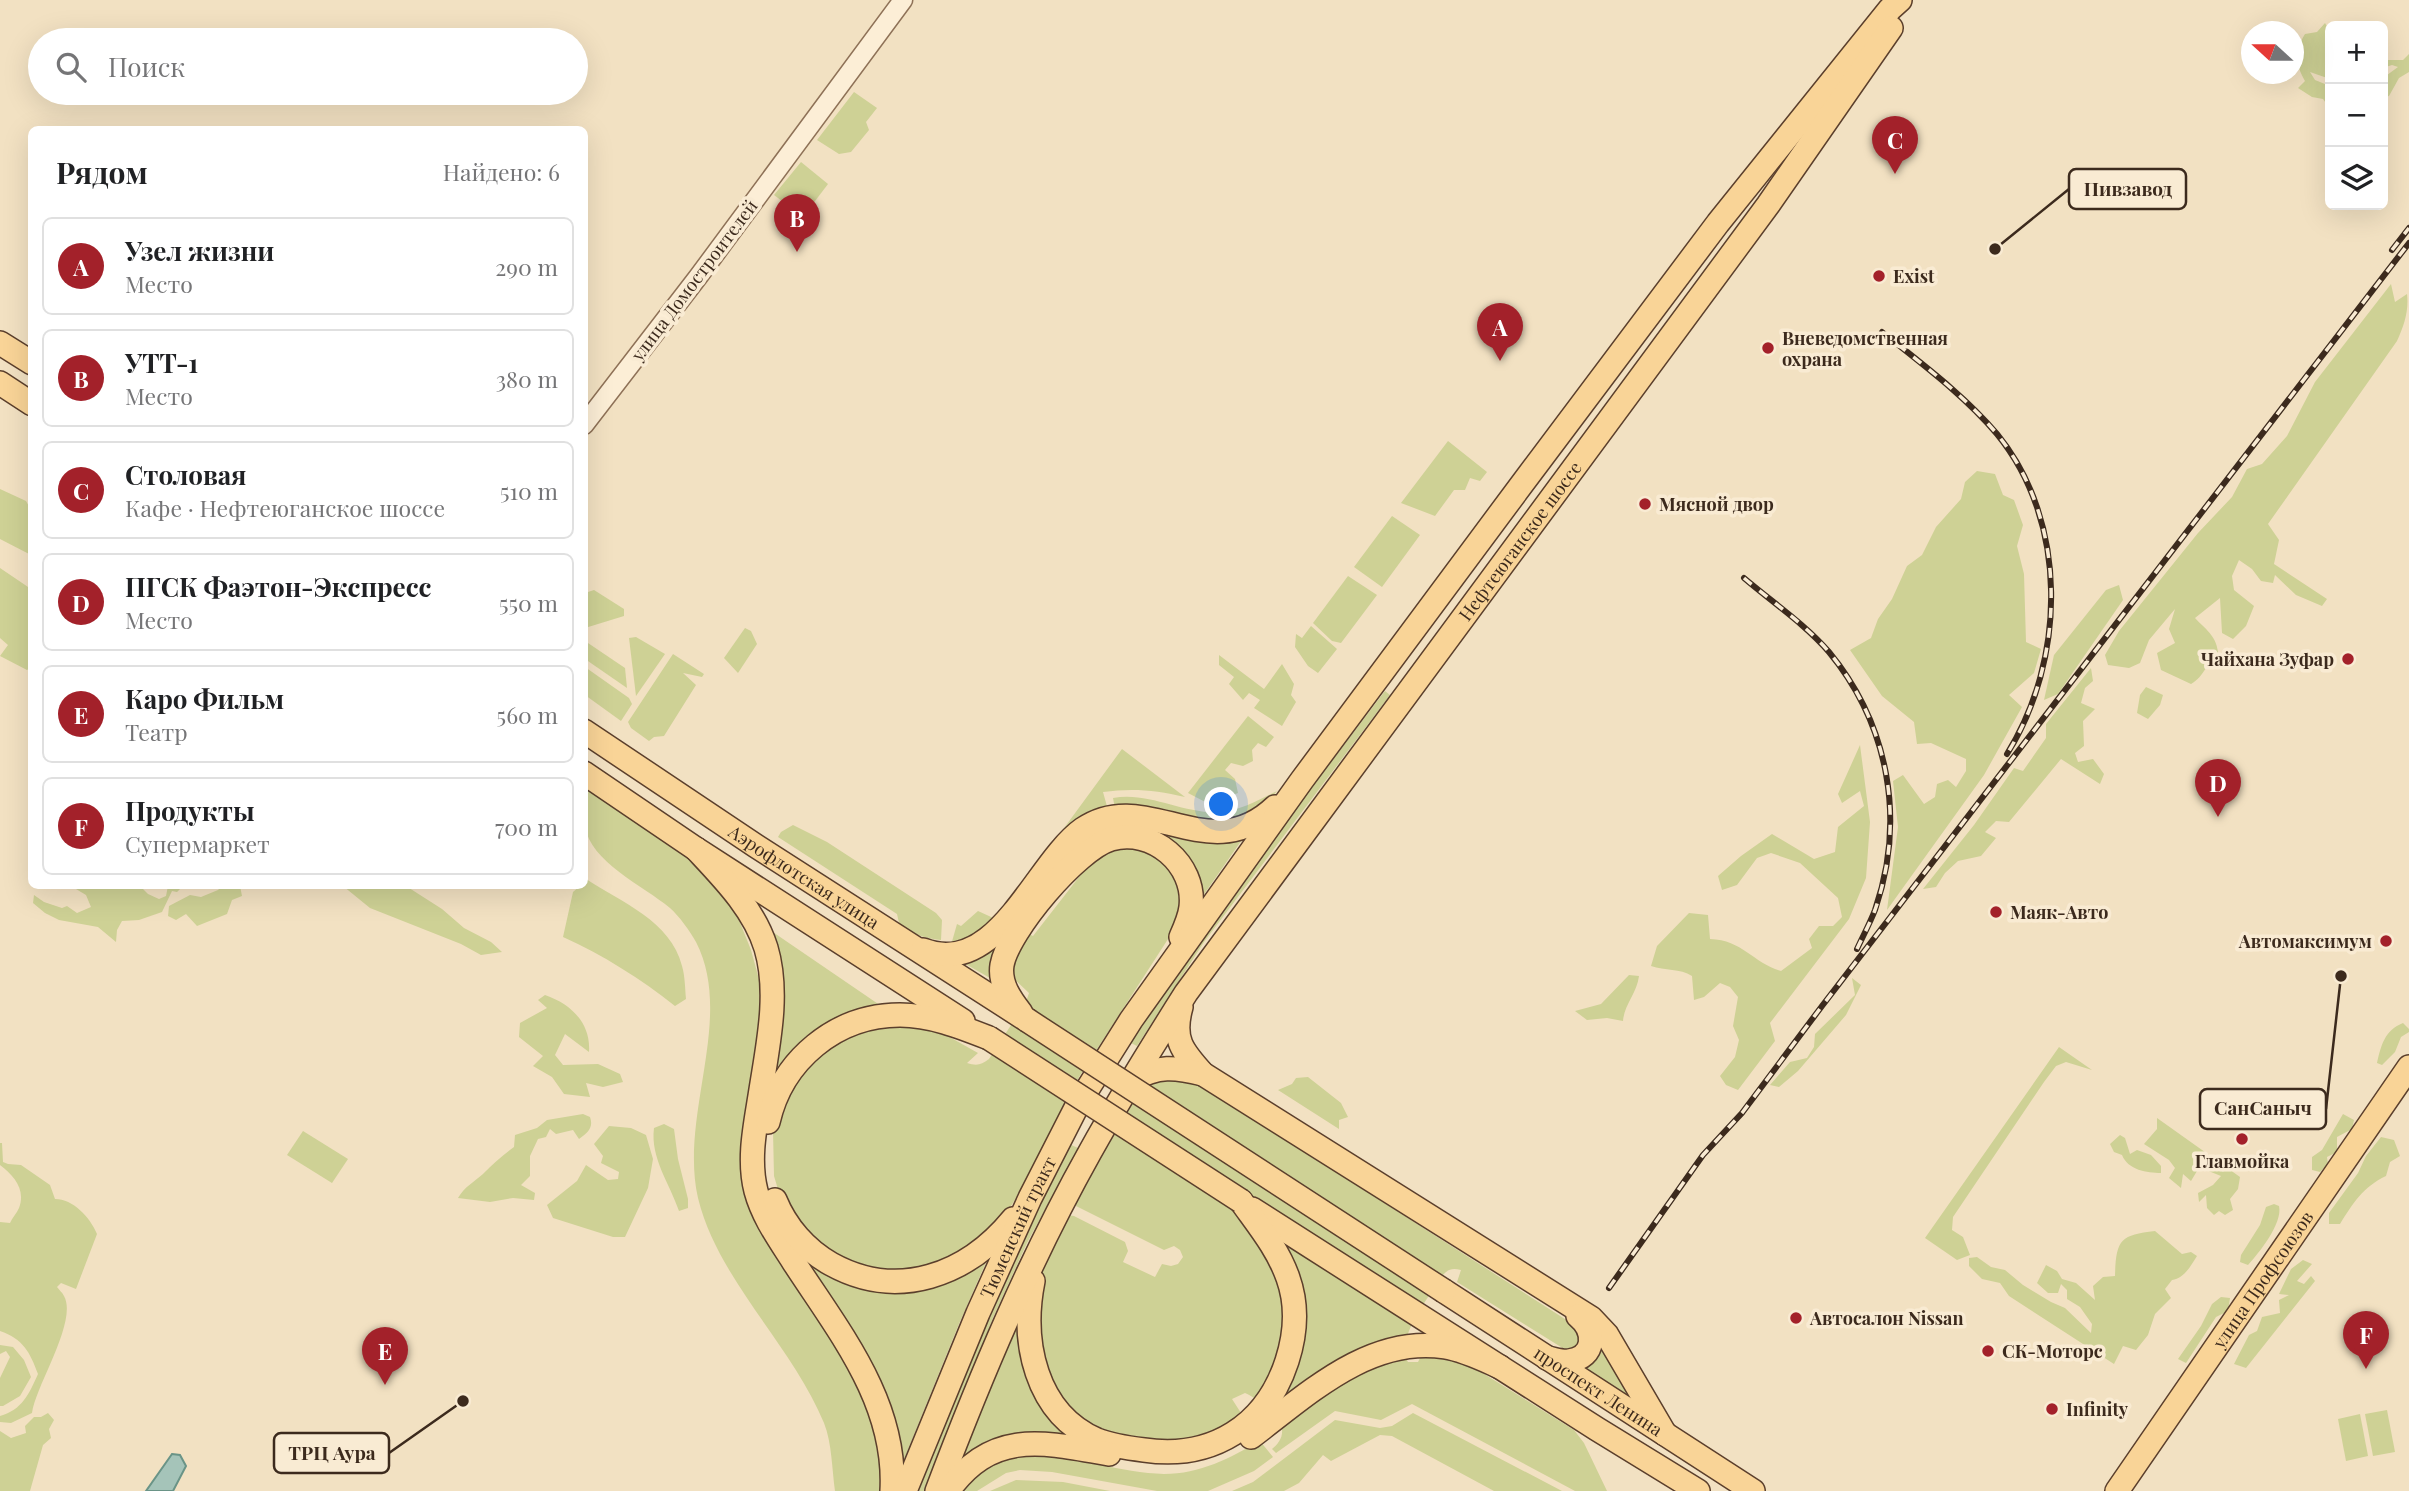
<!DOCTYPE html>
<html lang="ru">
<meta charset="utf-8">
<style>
body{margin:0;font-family:"Playfair Display",serif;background:#f2f2f2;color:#202124}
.controls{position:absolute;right:21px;top:21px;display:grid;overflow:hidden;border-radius:10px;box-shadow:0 7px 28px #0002}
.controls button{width:63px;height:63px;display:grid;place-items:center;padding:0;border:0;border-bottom:2px solid #e0e0e0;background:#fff;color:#202124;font:35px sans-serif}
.compass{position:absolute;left:2241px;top:21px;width:63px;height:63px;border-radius:50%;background:#fff;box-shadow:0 7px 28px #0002;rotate:291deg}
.you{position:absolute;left:1222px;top:805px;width:24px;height:24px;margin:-18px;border:5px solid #fff;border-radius:50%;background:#1a73e8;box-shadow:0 0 0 10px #1a73e833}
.badge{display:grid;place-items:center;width:46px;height:46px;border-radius:50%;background:#a3212a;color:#fff;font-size:23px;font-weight:700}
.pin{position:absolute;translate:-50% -58px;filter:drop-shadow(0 2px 4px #0008)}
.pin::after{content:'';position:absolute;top:37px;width:24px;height:21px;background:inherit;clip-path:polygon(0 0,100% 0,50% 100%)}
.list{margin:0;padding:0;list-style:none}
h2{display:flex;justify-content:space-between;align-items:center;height:91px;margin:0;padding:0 28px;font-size:30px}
h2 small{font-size:23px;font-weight:400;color:#757577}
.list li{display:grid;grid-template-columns:46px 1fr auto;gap:21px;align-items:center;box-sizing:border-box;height:98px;margin:0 14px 14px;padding:0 14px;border:2px solid #e0e0e0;border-radius:10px}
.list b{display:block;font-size:26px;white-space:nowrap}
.list p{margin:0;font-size:23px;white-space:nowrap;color:#757577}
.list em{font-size:23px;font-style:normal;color:#757577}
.icon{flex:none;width:38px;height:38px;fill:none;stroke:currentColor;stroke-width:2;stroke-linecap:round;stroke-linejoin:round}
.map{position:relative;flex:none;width:2409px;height:1491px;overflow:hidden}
.search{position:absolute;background:#fff;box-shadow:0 7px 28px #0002;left:28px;top:28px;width:560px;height:77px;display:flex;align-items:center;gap:18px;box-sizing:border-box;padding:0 24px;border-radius:38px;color:#757577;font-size:26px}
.panel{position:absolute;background:#fff;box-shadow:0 7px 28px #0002;left:28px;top:126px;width:560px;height:763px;border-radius:10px}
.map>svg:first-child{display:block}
.green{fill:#ced195}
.water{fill:#a5c4b9;stroke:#6a9487;stroke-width:2}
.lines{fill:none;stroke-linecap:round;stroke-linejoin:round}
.minor-casing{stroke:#8e7157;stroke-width:21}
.major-casing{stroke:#5b3f2c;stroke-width:26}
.minor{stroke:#fceed6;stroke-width:18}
.major{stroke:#f9d497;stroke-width:23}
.rail-casing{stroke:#3c2a1d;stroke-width:6}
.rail{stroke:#f9ebd3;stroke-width:3.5;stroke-dasharray:10;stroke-linecap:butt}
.major-bridge-casing{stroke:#5b3f2c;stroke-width:26;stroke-linecap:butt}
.major-bridge{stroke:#f9d497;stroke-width:23}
.poi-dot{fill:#a3212a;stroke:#f9ebd3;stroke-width:2.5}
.labels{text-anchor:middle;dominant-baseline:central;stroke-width:7;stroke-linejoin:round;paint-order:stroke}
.poi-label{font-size:18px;font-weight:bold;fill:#3c2a1d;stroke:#f9ebd3;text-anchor:start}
.street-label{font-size:18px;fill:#3c2a1d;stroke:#f9ebd3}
.leader{fill:none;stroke:#3c2a1d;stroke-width:2.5}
.callout-dot{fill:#3c2a1d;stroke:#f9ebd3;stroke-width:2.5}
.callout{fill:#f9ebd3;stroke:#3c2a1d;stroke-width:2.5}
.callout-label{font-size:19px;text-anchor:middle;font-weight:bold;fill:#3c2a1d}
</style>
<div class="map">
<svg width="2409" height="1491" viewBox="0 0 2409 1491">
<rect width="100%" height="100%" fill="#f2e1c2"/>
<g class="green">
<path d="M2325 23 2330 32V79L2310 72 2315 80 2330 86V109L2323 99 2312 97 2298 88 2305 81C2295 63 2294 52 2305 34L2317 32Z"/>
<path d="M2409 54V72L2399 78 2389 96 2383 98V78L2398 67 2392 65 2383 68V60H2403Z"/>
<path d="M854 92 877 108 866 122 869 130 851 152 839 154 817 140Z"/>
<path d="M801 162 828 184 809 209 798 213 774 195Z"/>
<path d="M2391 284 2395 302 2407 294C2409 311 2404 326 2397 341L2268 524 2279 540 2274 564 2327 599 2322 606 2296 595 2275 575 2273 583 2261 581 2252 569 2239 560 2232 576 2234 590 2254 606 2246 626 2233 639 2222 633 2220 598 2195 618C2205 629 2216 635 2218 652 2206 663 2205 676 2191 684L2161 670 2157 653 2175 643 2169 629 2175 609 2149 640 2140 663 2129 668 2108 665 2105 655 2119 631 2198 533 2232 497 2247 469 2262 464 2287 436 2315 382Z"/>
<path d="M1448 441 1487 472 1480 481 1470 478 1465 490H1454L1435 516 1401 503Z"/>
<path d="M1977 471 1995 474 2003 495 2014 500 2023 525 2017 546 2024 574 2026 642 2041 649 2034 673 2009 695 2022 707 1984 775 1887 910 1898 827 1893 781 1903 775 1924 804 1935 797 1937 784 1948 780 1956 787 1966 771V759L1931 743 1917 744 1914 722 1882 696 1850 650 1871 638 1878 619 1892 599 1907 566 1922 555 1936 527 1961 499 1965 482Z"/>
<path d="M0 489 26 501 31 510V555L0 539Z"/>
<path d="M1392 516 1420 535 1382 587 1354 567Z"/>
<path d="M0 568 31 589V667L27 670 0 656 8 645 0 638Z"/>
<path d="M1348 576 1377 595 1341 643 1332 641 1313 623Z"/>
<path d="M2119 585 2123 600 2058 694 2044 700 2054 655 2106 590Z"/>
<path d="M594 590 624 609V616L585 628V593Z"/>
<path d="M1311 626 1337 649 1318 673 1308 666 1295 647 1296 634 1302 638Z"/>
<path d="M745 628 751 631 757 644 738 673 724 658Z"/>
<path d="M636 637 665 654 636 696 629 638Z"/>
<path d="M585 641 625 668 627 688 585 659Z"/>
<path d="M673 654 704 674 702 677 683 673 696 685 664 736 654 737 649 741 631 728 628 722Z"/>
<path d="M1219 655 1264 689 1282 664 1294 684 1291 695 1296 702 1282 726 1254 708 1260 700 1249 693 1243 700 1229 684 1234 677 1219 665Z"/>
<path d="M585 667 629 698 632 704 621 721 585 695Z"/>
<path d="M2091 668 2093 681 2085 688 2081 703 2095 709 2083 721 2084 746 2075 753 2078 762 2093 759 2104 774 2100 784 2061 759 2009 822 1996 821 1985 832 1996 838 1981 856 1958 861 1945 873 1936 887 1923 889 1974 825 2014 768 2023 771 2046 738V724Z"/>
<path d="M2146 687 2163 695 2160 705 2148 719 2137 713 2140 695Z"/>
<path d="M1385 691 1390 695 1204 942 1137 1046 1129 1042 1271 841Z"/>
<path d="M1248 716 1274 737 1266 747 1258 743 1252 750 1253 761 1243 766 1231 763 1225 770 1235 779 1238 793 1209 804 1188 793Z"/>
<path d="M1860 745 1870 822 1866 878 1849 919 1770 1023 1775 1041 1738 1090 1726 1085 1720 1076 1735 1057 1739 1040 1733 1026 1738 997 1730 987 1720 983 1704 997 1694 1000 1692 976C1680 968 1665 971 1651 966L1657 946 1689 913 1708 915 1710 939C1743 940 1753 963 1781 971L1812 948 1809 939 1819 926H1833L1842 917 1838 898 1800 863 1771 853 1757 858 1737 885 1722 890 1718 876 1741 856 1772 834 1814 859 1835 852 1838 827 1864 806 1860 791 1842 803 1838 794Z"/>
<path d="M1122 749 1185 797C1156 790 1132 788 1103 792L1108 810 1068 834 1059 835Z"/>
<path d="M584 789 597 794 684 854 713 881 735 910 751 950 760 983V1020L755 1065 744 1122 742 1160 808 1304 858 1380 881 1447V1491H835C832 1470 832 1443 824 1423 792 1345 718 1280 698 1198 679 1115 735 1018 696 942 690 931 679 916 670 908 644 886 590 862 585 826 583 814 585 801 584 789Z"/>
<path d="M1277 791 1262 808 1235 824 1115 809 1113 798C1149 791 1185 815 1221 812 1241 810 1259 800 1277 791Z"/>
<path d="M793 825 827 842 936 913 942 920 941 940C923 938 912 934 899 923L897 914 778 837 781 832Z"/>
<path d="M1099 829 1246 834 1200 900 1167 843Z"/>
<path d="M1118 846 1146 848 1170 866 1182 891 1179 922 1079 1077 1021 1190 1006 1214 991 1231 941 1264 895 1273 847 1264 807 1236 780 1196 774 1176 773 1131 792 1081 829 1043 872 1026 920 1027 946 1035 978 1053 967 1063C977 1066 981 1065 989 1059L1026 1002 1029 993 1010 975 997 972 990 978 962 962 951 945 957 924 961 926 978 911 1033 936 1093 859Z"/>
<path d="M586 879C621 902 671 921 682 966 685 976 685 988 686 999L675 1006C641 979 603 955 563 937L573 892 580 886H584Z"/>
<path d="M71 886H140L148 894 159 899 166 896 168 886H183L177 892 172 891 162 912 139 920 122 921 117 930 116 942 98 927 59 920 45 913 33 903 34 895 44 902 62 908 67 906 77 913 91 907 86 895Z"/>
<path d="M222 886H240L242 896 232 900 227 914 197 926 186 914 176 920 168 916 169 906 190 895 201 897 218 890Z"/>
<path d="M343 886H406L442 909 464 928 491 942 502 952 481 955 461 944 370 908Z"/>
<path d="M764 926 887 1010 867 1011 764 1108Z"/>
<path d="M1629 975 1639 976C1637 993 1624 1005 1623 1021L1607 1018 1587 1020 1575 1011 1601 1004Z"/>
<path d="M1852 978 1861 985 1846 1015 1798 1071 1779 1087 1770 1085 1790 1062 1807 1058 1814 1047 1815 1034 1855 995Z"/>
<path d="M545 995C571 1004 591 1023 589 1052L565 1034 555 1055 563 1065 598 1064 620 1074 623 1082 603 1087 586 1083 590 1097 564 1094 552 1077 533 1066 543 1056 519 1037 520 1023 547 1008 538 1000Z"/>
<path d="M2403 1023 2409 1029V1032L2401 1037 2395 1052 2382 1065 2377 1063C2381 1045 2385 1030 2403 1023Z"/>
<path d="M2059 1047 2092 1070 2066 1062 2056 1066 2044 1082 1953 1217 1952 1230 1963 1237 1970 1255 1957 1260 1925 1238Z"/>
<path d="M1156 1077 1196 1082 1582 1330V1346L1569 1352 1457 1282 1461 1270C1452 1268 1448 1269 1442 1276 1430 1296 1394 1339 1408 1362H1418L1423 1352 1473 1367 1574 1430 1584 1443 1607 1491H1575L1412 1404 1381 1420 1335 1411 1276 1453 1272 1449C1278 1444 1283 1438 1282 1429 1279 1417 1256 1397 1245 1393L1232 1399 1241 1413 1228 1425 1211 1434 1169 1444 1114 1436 1079 1416 1063 1399 1050 1380 1041 1358 1038 1281 1045 1259 1067 1215 1074 1216 1125 1242 1128 1251 1123 1262 1155 1277 1162 1264 1171 1266 1178 1264 1183 1257 1180 1250 1174 1246 1164 1250 1076 1206V1198L1134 1095Z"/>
<path d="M1308 1077 1341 1103 1348 1117 1339 1120V1129L1278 1090 1292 1084 1296 1078Z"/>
<path d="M583 1114 590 1117C594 1128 587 1133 579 1139L573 1130 556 1134 550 1129 546 1137 538 1139 530 1156V1176L521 1185 535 1193 534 1200 513 1198 490 1202 458 1198C465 1186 473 1183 483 1174 493 1164 502 1156 514 1147L515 1135 537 1128 547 1120Z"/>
<path d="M2343 1114 2354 1120 2352 1129 2337 1137V1152L2327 1157 2328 1164 2320 1172 2312 1170V1157L2322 1150Z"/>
<path d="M2157 1118 2240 1177 2238 1189 2230 1199 2233 1210 2225 1215 2219 1211 2214 1215 2207 1208 2206 1195 2199 1202 2198 1193 2213 1185 2221 1176 2206 1170 2197 1171 2191 1181 2183 1174 2181 1188 2169 1178 2175 1168 2169 1160 2144 1144 2157 1129Z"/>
<path d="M664 1124 674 1129 678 1159 688 1199V1208L679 1211C670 1184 650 1158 654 1128Z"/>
<path d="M609 1126 631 1128 646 1135 653 1159 648 1188 625 1237H613L553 1218 547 1205 577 1181 586 1165 608 1180 618 1179 619 1172 601 1163 603 1156 594 1144Z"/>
<path d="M303 1131 348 1159 332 1183 287 1155Z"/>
<path d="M2120 1135 2125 1138 2130 1154 2137 1150 2151 1155 2161 1166V1173C2147 1173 2128 1170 2122 1155L2114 1152 2110 1144Z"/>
<path d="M2381 1137 2394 1140 2400 1156 2390 1162 2386 1176C2363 1187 2353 1203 2340 1224H2329V1213L2358 1173 2366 1156Z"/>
<path d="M0 1143H2L3 1162 8 1164 21 1165 50 1185 55 1199C73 1199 90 1217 97 1234L76 1289 61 1283 57 1287C59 1290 62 1292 64 1296 78 1321 36 1385 32 1413L11 1423 0 1422V1416C22 1410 29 1394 38 1374 30 1352 23 1339 0 1331V1222L10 1223C12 1218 17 1213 19 1208 26 1189 14 1176 0 1165Z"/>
<path d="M1069 1144 1078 1148 1027 1243 993 1318 924 1491H918L1019 1243Z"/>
<path d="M2274 1204 2279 1206C2283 1223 2259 1253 2248 1265L2240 1262 2241 1255 2260 1225 2266 1207Z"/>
<path d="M778 1221 869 1284 991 1251 959 1324 898 1474 894 1436Z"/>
<path d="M2155 1231 2182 1254 2191 1252 2197 1256C2191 1265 2185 1278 2172 1280L2165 1289 2171 1298 2155 1314 2148 1335 2136 1350 2123 1346 2114 1364 2009 1296 2000 1283 1982 1279 1969 1266V1258L1977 1257 1991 1267 2005 1270 2023 1285 2051 1302 2065 1308 2091 1333 2092 1324 2080 1307 2067 1299V1290L2061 1284 2058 1293H2048L2037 1283 2046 1265 2057 1271 2062 1279 2076 1283 2095 1300 2093 1286 2103 1277 2115 1276C2116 1240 2120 1235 2155 1231Z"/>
<path d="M2303 1260 2312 1264 2297 1281 2304 1284 2311 1276 2315 1281 2246 1368 2234 1364 2249 1335 2257 1331 2262 1317 2280 1313 2279 1300 2289 1295 2279 1294 2291 1269Z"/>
<path d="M2221 1297 2230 1298 2228 1311 2216 1317 2186 1363 2178 1359 2201 1326 2212 1304Z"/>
<path d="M1021 1315 1077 1433 957 1469 1004 1351Z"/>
<path d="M1597 1340 1639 1404 1579 1366Z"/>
<path d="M0 1345 13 1347 24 1360 31 1377 20 1396 3 1406H0V1378L10 1357 6 1351 0 1354Z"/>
<path d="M2387 1410 2395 1452 2373 1456 2365 1414Z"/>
<path d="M48 1413 54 1420 49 1429 51 1438 43 1445 30 1491H0V1431L11 1438 26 1433 25 1426 34 1417H41Z"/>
<path d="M1413 1413 1562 1491H1494L1392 1436 1380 1435 1331 1461 1323 1455 1299 1483 1284 1491H1232L1253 1482 1335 1420 1380 1428 1392 1426Z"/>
<path d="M2360 1414 2368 1456 2346 1461 2338 1419Z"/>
<path d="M1260 1441 1273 1457 1254 1471 1208 1491H1157L1052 1472 1020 1470 1006 1473 977 1491H955C962 1482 970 1477 980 1471 987 1467 995 1460 1004 1458 1050 1447 1114 1473 1164 1474 1200 1474 1230 1458 1260 1441Z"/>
<path d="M1016 1480 1063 1482 1110 1491H990Z"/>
</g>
<path class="water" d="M172 1454 180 1455 186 1466 173 1491H146Z"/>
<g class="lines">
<defs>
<path id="minor" d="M584 425 698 277 903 0"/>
<g id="major">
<path d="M0 343 32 363"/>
<path d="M0 383 32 404"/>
<path id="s1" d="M584 731 756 846 1027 1020"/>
<path d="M584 773 696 849 963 1021"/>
<path d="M696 849C723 878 754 909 766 948 780 995 767 1049 760 1096 755 1127 748 1160 756 1191 763 1217 779 1239 793 1261 839 1332 897 1402 892 1491"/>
<path d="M923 950C998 979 1035 863 1083 829 1146 786 1209 870 1275 807"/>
<path d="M1181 1007C1172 1039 1182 1051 1203 1074L1591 1318 1607 1335 1665 1434"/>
<path d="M1021 1013C1011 1000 999 984 1002 965 1008 931 1077 849 1111 839 1152 827 1196 864 1191 907 1190 916 1185 928 1181 937"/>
<path d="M1132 1080C1158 1065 1175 1067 1203 1074"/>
<path d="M768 1122C782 1060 836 1015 900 1015 931 1015 961 1027 989 1038"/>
<path d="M775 1200C786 1227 806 1250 831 1264 898 1301 967 1275 1013 1219"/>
<path d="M1252 1209 1597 1429 1698 1491"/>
<path d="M1033 1281C1021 1341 1035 1413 1097 1440 1112 1446 1128 1448 1144 1450 1212 1460 1266 1426 1287 1361 1296 1333 1298 1306 1288 1278 1278 1249 1258 1225 1241 1201"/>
<path id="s2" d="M1444 1291 1753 1491"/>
<path d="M1547 1358C1554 1359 1562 1362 1569 1361 1596 1357 1596 1331 1578 1316"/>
<path d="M1251 1437C1307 1395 1369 1335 1445 1347 1464 1350 1482 1359 1500 1367"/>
<path id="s3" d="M905 1491 978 1313 1030 1198 1078 1104 1131 1020 1302 780 1522 484 1718 223 1890 9 1900 0"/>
<path id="s4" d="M937 1491C981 1375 1029 1261 1090 1152 1120 1098 1153 1045 1186 993L1768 205 1891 28"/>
<path d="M948 1491C992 1429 1043 1442 1109 1454"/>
<path id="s5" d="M2117 1491 2409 1067"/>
</g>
</defs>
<use href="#minor" class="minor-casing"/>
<use href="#major" class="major-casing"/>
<use href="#minor" class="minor"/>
<use href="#major" class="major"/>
<defs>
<g id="rail">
<path d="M2392 250 2409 228"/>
<path d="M1882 332C1922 364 1964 395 1997 434 2069 522 2066 660 2007 754"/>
<path d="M1744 578C1772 602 1805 624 1829 652 1889 725 1906 820 1875 910 1870 923 1863 936 1857 949"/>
<path d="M1609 1288 1703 1155 1742 1113 1822 1006 2409 243"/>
</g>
</defs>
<use href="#rail" class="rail-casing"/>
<use href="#rail" class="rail"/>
<defs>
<g id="major-bridge">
<path d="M1027 1020 1444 1291"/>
<path d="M989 1038 1241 1201"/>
</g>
</defs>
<use href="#major-bridge" class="major-bridge-casing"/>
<use href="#major-bridge" class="major-bridge"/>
</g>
<g class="poi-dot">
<circle cx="1879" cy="276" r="7"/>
<circle cx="1768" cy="348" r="7"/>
<circle cx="1645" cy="504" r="7"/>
<circle cx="2348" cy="659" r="7"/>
<circle cx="1996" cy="912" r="7"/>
<circle cx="2386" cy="941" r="7"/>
<circle cx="2242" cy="1139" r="7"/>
<circle cx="1796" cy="1318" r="7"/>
<circle cx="1988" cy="1351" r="7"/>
<circle cx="2052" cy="1409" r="7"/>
</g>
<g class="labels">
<g class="poi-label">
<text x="1893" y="276">Exist</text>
<text x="1782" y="338">Вневедомственная<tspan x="1782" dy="21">охрана</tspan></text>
<text x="1659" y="504">Мясной двор</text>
<text x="2334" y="659" text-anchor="end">Чайхана Зуфар</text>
<text x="2010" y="912">Маяк-Авто</text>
<text x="2372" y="941" text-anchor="end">Автомаксимум</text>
<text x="2242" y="1161" text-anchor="middle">Главмойка</text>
<text x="1810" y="1318">Автосалон Nissan</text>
<text x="2002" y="1351">СК-Моторс</text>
<text x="2066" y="1409">Infinity</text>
</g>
<g class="street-label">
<text transform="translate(694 280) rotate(-53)">улица Домостроителей</text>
<text stroke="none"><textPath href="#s4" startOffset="1120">Нефтеюганское шоссе</textPath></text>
<text stroke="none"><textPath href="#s1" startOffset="264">Аэрофлотская улица</textPath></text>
<text stroke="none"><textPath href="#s3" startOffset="287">Тюменский тракт</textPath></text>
<text stroke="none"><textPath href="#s5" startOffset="257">улица Профсоюзов</textPath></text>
<text stroke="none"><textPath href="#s2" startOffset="184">проспект Ленина</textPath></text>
</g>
</g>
<path class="leader" d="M1995 249L2069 189M2341 976L2326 1109M463 1401L389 1453"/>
<g class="callout-dot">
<circle cx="1995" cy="249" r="7"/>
<circle cx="2341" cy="976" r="7"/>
<circle cx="463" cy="1401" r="7"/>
</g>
<g class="callout">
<rect x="2069" y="169" width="117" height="40" rx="7"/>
<rect x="2200" y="1089" width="126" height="40" rx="7"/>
<rect x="274" y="1433" width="115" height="40" rx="7"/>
</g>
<g class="callout-label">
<text x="2128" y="196">Пивзавод</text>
<text x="2263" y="1115">СанСаныч</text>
<text x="332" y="1460">ТРЦ Аура</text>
</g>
</svg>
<div class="controls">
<button>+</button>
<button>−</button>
<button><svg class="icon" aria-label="layers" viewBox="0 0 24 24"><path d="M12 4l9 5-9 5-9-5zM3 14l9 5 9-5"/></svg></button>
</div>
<svg class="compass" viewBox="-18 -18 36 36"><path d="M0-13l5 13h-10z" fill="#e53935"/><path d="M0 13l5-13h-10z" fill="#757577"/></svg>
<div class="you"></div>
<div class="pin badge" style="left:1500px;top:361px">A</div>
<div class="pin badge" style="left:797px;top:252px">B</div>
<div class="pin badge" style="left:1895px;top:174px">C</div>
<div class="pin badge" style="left:2218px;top:817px">D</div>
<div class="pin badge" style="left:385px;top:1385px">E</div>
<div class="pin badge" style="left:2366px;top:1369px">F</div>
<div class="search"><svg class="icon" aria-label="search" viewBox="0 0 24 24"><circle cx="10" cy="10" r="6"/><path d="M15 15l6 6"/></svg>Поиск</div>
<section class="panel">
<h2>Рядом<small>Найдено: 6</small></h2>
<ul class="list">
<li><span class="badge">A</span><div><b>Узел жизни</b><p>Место</p></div><em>290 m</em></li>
<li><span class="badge">B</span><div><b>УТТ-1</b><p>Место</p></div><em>380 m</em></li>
<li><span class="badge">C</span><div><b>Столовая</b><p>Кафе · Нефтеюганское шоссе</p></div><em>510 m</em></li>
<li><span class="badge">D</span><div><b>ПГСК Фаэтон-Экспресс</b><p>Место</p></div><em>550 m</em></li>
<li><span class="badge">E</span><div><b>Каро Фильм</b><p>Театр</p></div><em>560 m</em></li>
<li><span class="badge">F</span><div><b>Продукты</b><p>Супермаркет</p></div><em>700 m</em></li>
</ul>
</section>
</div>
